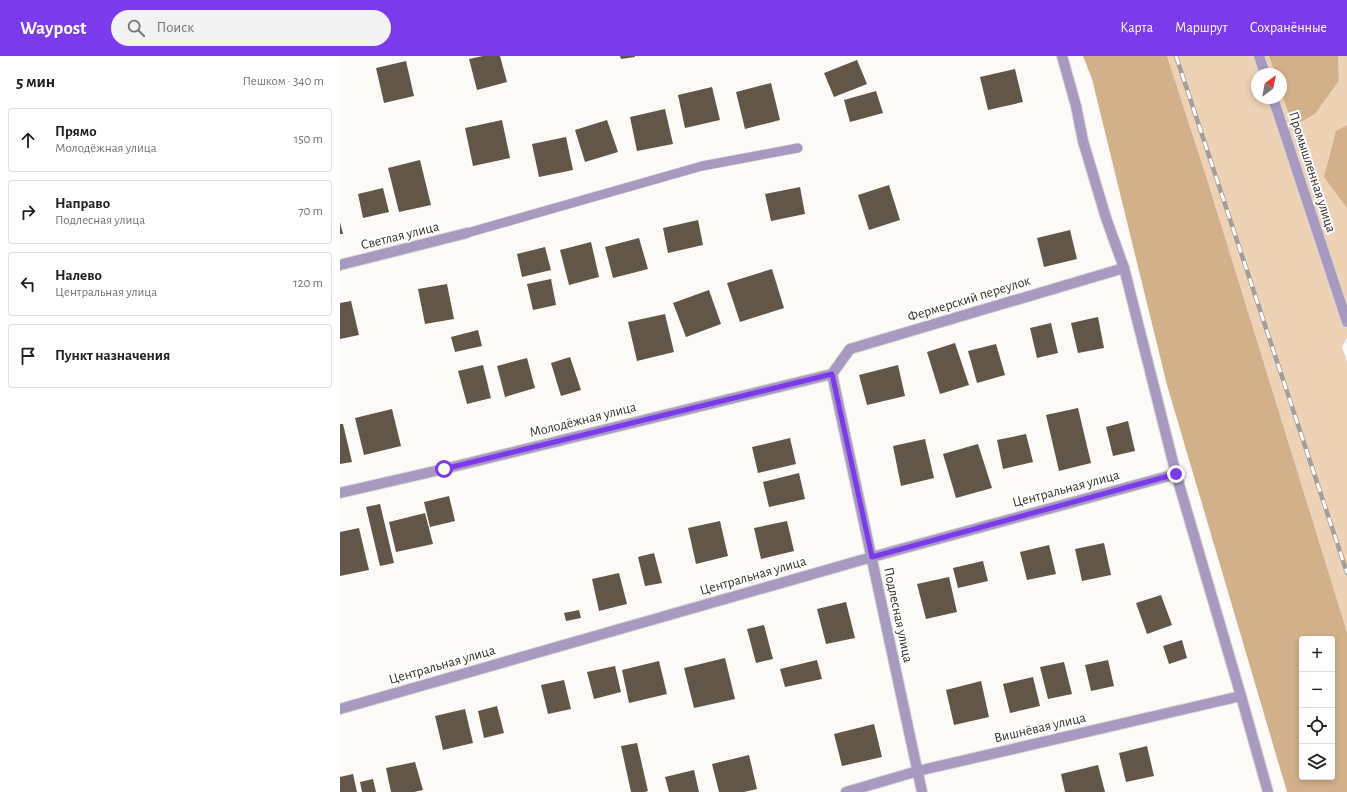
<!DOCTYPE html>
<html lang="ru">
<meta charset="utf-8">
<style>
body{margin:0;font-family:"Alegreya Sans",sans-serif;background:#f2f2f2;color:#202124}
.controls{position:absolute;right:12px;bottom:12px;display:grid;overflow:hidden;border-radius:4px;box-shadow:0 2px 6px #0003}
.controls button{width:36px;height:36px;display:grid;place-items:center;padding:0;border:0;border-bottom:1px solid #e0e0e0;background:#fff;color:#202124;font:20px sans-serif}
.compass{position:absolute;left:911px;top:12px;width:36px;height:36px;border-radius:50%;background:#fff;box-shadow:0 2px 6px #0003;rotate:32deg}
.stop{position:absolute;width:12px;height:12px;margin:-9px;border:3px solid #7c3aed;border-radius:50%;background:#fff}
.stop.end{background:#7c3aed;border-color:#fff;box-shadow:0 1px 4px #0008}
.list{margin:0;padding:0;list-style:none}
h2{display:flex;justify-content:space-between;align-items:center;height:52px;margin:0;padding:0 16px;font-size:17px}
h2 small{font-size:13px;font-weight:400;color:#757577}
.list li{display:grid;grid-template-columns:26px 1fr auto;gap:12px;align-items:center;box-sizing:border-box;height:64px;margin:0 8px 8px;padding:0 8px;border:1px solid #e0e0e0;border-radius:4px}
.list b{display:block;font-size:15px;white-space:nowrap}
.list p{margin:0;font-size:13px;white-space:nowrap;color:#757577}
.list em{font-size:13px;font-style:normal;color:#757577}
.icon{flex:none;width:22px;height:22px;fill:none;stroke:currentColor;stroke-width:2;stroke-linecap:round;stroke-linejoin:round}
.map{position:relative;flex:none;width:1007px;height:736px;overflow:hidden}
header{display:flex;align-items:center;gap:24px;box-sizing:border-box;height:56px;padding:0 20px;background:#7c3aed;color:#fff}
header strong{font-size:19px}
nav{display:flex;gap:22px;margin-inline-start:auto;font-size:14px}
.search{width:280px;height:36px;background:#f2f2f2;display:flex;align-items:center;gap:10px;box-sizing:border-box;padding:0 14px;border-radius:22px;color:#757577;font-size:15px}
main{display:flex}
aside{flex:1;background:#fff}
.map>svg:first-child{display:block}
.green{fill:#eed2b5}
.forest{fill:#d2b08a;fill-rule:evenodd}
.building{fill:#625649}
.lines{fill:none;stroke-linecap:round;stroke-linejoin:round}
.service-casing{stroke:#d9d6d3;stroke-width:10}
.minor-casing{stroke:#d9d6d3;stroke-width:12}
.tertiary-casing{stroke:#d9d6d3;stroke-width:12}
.service{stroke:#a799bf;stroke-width:9}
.minor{stroke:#a799bf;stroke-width:10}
.tertiary{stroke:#a799bf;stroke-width:10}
.rail-casing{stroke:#a29f9b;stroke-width:4.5}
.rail{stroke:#fff;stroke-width:3;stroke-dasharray:9;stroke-linecap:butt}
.route{stroke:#7c3aed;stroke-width:5}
.labels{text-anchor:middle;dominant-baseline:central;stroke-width:4;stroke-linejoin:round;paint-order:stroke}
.street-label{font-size:14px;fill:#342f29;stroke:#fff}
</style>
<header>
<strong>Waypost</strong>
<div class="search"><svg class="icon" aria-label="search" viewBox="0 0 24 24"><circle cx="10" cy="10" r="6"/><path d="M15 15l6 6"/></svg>Поиск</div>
<nav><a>Карта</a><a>Маршрут</a><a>Сохранённые</a></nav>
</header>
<main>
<aside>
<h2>5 мин<small>Пешком · 340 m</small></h2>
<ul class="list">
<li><svg class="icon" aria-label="ahead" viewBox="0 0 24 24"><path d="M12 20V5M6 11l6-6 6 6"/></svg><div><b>Прямо</b><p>Молодёжная улица</p></div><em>150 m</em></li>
<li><svg class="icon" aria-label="right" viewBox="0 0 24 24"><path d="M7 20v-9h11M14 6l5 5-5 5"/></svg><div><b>Направо</b><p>Подлесная улица</p></div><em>70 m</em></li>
<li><svg class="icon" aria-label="left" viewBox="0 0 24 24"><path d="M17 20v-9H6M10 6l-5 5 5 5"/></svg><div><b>Налево</b><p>Центральная улица</p></div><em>120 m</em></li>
<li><svg class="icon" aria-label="arrive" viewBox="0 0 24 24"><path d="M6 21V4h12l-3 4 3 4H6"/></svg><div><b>Пункт назначения</b></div></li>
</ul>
</aside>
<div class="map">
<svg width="1007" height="736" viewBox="0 0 1007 736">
<rect width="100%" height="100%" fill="#fdfbf8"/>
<path class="green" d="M827 0H929L935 18H917V42H941V35L954 71 975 58 999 25 998 0H1007V282L1002 291 1007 305V576L867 123Z"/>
<g class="forest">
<path d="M743 0H827L867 123 1007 576V736H947L827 329 752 23ZM962 583H992V721H962Z"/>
<path d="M929 0H998L999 25 975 58 953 71 941 35V18H935Z"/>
<path d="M1007 69V152L984 121 996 75Z"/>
</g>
<g class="building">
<path d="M143 0H160L167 26 137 34 129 3Z"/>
<path d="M280 0H295V1L281 3Z"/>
<path d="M517 4 527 28 494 41 484 17Z"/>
<path d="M66 5 74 40 44 47 36 12Z"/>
<path d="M675 13 683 46 648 54 640 21Z"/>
<path d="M431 27 440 64 405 73 396 36Z"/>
<path d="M372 31 380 64 345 72 338 39Z"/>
<path d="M536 35 543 57 510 66 504 44Z"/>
<path d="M325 53 333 88 297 95 290 61Z"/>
<path d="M162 64 170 102 133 110 125 72Z"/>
<path d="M267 64 278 96 245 106 235 74Z"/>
<path d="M226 81 233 114 199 121 192 88Z"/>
<path d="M80 104 91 149 59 156 48 112Z"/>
<path d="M549 129 560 164 529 174 518 139Z"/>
<path d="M460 131 465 158 431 165 425 138Z"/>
<path d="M43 132 49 156 23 162 18 138Z"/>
<path d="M358 164 363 189 328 197 323 172Z"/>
<path d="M0 166 3 178H0Z"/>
<path d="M730 174 737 203 704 211 697 182Z"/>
<path d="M299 182 308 213 273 222 265 191Z"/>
<path d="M251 186 259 221 229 229 220 194Z"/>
<path d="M205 191 211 214 182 221 177 198Z"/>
<path d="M432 213 444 252 400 266 387 227Z"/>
<path d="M211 223 216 249 193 254 187 228Z"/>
<path d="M107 228 114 263 85 268 78 233Z"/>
<path d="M369 234 381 268 346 281 333 247Z"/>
<path d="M11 245 19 279 0 283V247Z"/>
<path d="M325 258 334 296 297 305 288 266Z"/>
<path d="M758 261 764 292 738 297 731 267Z"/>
<path d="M711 267 718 297 697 302 690 272Z"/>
<path d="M138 274 142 290 115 296 111 281Z"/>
<path d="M615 287 629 329 600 338 587 296Z"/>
<path d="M656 288 665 319 637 327 628 295Z"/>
<path d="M230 301 241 334 221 340 211 307Z"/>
<path d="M187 302 195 332 165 341 157 310Z"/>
<path d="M143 309 151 342 127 348 118 315Z"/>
<path d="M558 309 565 340 527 349 519 319Z"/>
<path d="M738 352 751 407 719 415 706 359Z"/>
<path d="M52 353 61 390 24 399 15 362Z"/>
<path d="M788 365 795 395 773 400 766 371Z"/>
<path d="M0 368H3L12 406 0 408Z"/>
<path d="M686 378 693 406 663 413 657 384Z"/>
<path d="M450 382 456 408 418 417 412 391Z"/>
<path d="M585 383 594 422 561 430 553 390Z"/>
<path d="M638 388 652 432 616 442 603 398Z"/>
<path d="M459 417 465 443 429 451 423 426Z"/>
<path d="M109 440 115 465 90 471 84 446Z"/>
<path d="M40 448 54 507 40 510 26 451Z"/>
<path d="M85 457 93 488 56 496 49 466Z"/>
<path d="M380 465 388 500 356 508 348 472Z"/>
<path d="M447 465 454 495 421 503 414 472Z"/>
<path d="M19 472 29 514 0 520V476Z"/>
<path d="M764 487 771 519 742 525 735 493Z"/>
<path d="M709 489 716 518 687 524 680 496Z"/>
<path d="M314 497 322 527 305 530 298 501Z"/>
<path d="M643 505 648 525 618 532 613 512Z"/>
<path d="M279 517 287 548 259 555 252 523Z"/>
<path d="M609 521 617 556 586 563 577 528Z"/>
<path d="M821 539 832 569 807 578 796 547Z"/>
<path d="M506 546 515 582 486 588 477 553Z"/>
<path d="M239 554 241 562 226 565 224 557Z"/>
<path d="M424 569 433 603 416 607 407 573Z"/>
<path d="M842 584 847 602 829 608 823 590Z"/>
<path d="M385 602 395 643 354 652 344 612Z"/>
<path d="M477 604 482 623 445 631 440 613Z"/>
<path d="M768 604 774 630 751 635 745 609Z"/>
<path d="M319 605 327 638 289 647 282 614Z"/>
<path d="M724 606 732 638 708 643 700 611Z"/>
<path d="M275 610 281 636 254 643 247 616Z"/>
<path d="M693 621 700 650 670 657 663 628Z"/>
<path d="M224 624 231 653 208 658 201 629Z"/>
<path d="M641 625 649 661 614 669 606 634Z"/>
<path d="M157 650 164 677 144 682 138 655Z"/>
<path d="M125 653 133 687 103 694 95 660Z"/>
<path d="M534 668 542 701 502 710 494 678Z"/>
<path d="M297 687 308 735 305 736H291L281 690Z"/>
<path d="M807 690 814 720 786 726 779 697Z"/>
<path d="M409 699 417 733 404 736H379L372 708Z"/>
<path d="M75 706 83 734 74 736H51L46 712Z"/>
<path d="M758 709 765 736H725L721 718Z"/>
<path d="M354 714 359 736H329L325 721Z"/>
<path d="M13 718 17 736H0V721Z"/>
<path d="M33 723 36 736H22L20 726Z"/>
</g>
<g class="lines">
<defs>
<path id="service" d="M127 177 362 110 458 92"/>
<g id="minor">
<path d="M722 0 736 50 743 85 766 162 784 212 836 418 901 640 928 736"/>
<path d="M0 209 127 177"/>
<path d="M492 318 582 736"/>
<path d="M492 318 510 293 784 212"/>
<path d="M0 437 104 413 492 318"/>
<path d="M0 653 532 501 836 418"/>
<path d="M506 736 578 715 901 640"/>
</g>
<g id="tertiary">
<path d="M919 0 925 18"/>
<path d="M933 42 1007 266"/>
</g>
</defs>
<use href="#service" class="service-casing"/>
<use href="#minor" class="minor-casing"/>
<use href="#tertiary" class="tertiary-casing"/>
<use href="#service" class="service"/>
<use href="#minor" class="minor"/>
<use href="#tertiary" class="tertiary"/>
<defs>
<path id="rail" d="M836 0 1007 517"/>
</defs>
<use href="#rail" class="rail-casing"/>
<use href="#rail" class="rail"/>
</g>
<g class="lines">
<path class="route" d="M104 413 492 318 532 501 836 418"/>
</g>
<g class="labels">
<g class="street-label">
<text transform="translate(972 116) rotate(72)">Промышленная улица</text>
<text transform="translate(60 180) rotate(-14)">Светлая улица</text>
<text transform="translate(629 243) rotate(-17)">Фермерский переулок</text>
<text transform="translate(243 364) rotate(-14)">Молодёжная улица</text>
<text transform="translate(726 433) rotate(-15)">Центральная улица</text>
<text transform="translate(413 520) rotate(-16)">Центральная улица</text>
<text transform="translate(558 559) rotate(78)">Подлесная улица</text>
<text transform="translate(102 609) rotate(-16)">Центральная улица</text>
<text transform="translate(700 672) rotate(-13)">Вишнёвая улица</text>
</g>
</g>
</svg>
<div class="controls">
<button>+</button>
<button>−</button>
<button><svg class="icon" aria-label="locate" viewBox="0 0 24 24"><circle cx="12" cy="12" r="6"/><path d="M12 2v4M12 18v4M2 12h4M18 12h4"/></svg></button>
<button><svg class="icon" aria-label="layers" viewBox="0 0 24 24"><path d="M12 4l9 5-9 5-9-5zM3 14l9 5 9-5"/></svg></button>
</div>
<svg class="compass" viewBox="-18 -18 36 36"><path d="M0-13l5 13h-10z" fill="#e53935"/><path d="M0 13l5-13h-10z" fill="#757577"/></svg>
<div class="stop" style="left:104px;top:413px"></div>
<div class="stop end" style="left:836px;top:418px"></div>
</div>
</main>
